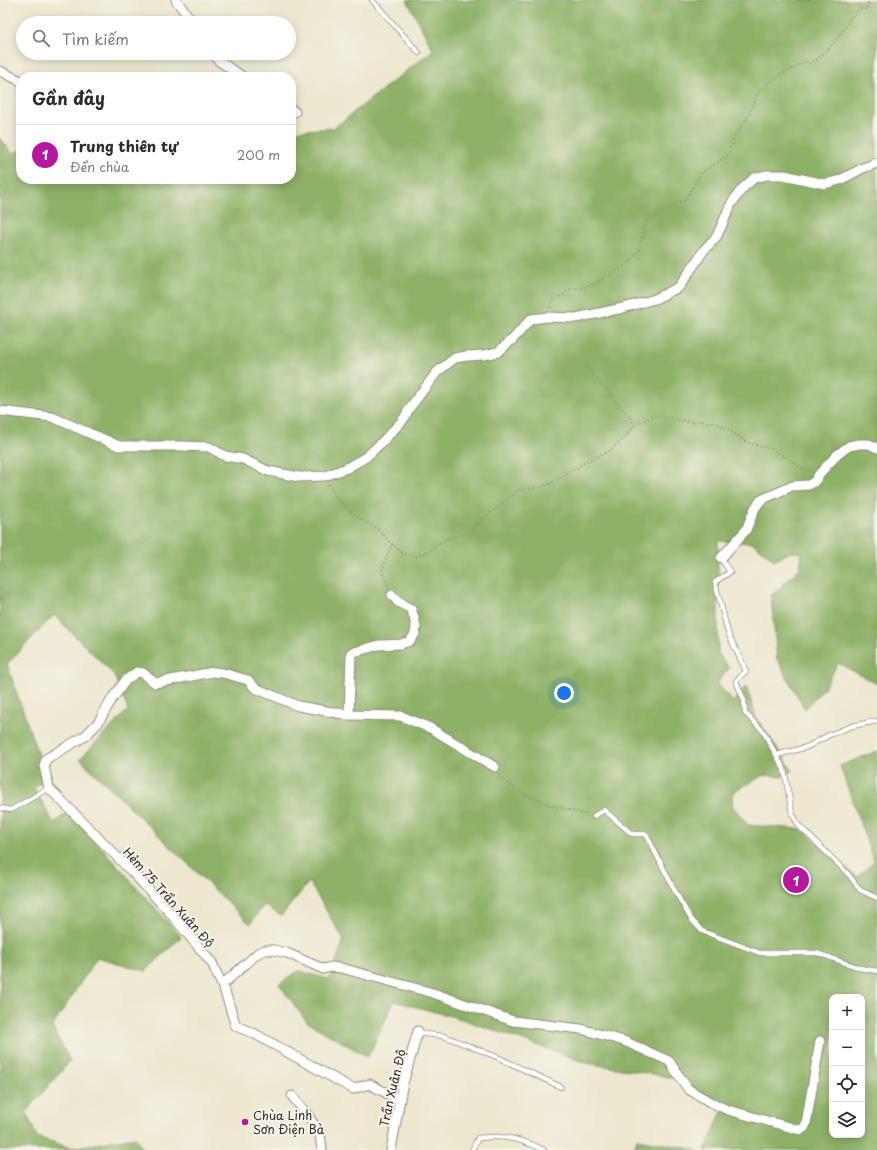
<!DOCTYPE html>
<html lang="vi">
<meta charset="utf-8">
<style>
body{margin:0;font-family:"Playpen Sans",sans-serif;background:#f7f7f7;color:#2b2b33}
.controls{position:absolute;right:12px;bottom:12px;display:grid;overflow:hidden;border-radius:8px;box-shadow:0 2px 10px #0003}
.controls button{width:36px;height:36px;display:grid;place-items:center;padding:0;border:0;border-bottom:1px solid #e1e1e2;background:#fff;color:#2b2b33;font:20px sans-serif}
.you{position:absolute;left:564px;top:693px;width:14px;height:14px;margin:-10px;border:3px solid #fff;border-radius:50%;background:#1a73e8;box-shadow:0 0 0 6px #1a73e833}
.badge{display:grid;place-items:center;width:26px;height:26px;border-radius:50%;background:#b5179e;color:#fff;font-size:13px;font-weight:700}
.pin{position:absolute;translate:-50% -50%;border:2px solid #fff;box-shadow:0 1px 4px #0006}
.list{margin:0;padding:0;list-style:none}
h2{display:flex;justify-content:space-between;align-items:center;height:52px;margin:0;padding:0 16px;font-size:17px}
h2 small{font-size:13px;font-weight:400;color:#7c7c81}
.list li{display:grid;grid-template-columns:26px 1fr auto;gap:12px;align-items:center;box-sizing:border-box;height:60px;padding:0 16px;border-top:1px solid #e1e1e2}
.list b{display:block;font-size:15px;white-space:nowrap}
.list p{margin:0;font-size:13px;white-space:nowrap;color:#7c7c81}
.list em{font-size:13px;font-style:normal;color:#7c7c81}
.icon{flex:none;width:22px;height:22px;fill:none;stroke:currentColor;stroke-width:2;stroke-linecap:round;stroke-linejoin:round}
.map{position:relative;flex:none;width:877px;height:1150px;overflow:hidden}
.search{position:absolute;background:#fff;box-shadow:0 2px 10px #0003;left:16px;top:16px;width:280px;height:44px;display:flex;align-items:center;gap:10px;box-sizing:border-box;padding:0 14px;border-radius:22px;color:#7c7c81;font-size:15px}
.panel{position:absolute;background:#fff;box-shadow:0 2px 10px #0003;left:16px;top:72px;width:280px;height:112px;border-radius:16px}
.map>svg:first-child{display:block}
.forest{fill:#8cb065;stroke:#5c6e48;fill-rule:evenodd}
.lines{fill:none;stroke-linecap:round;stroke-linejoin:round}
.lane-casing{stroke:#8c897c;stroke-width:6}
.street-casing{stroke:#8c897c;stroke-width:11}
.path{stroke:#8c897c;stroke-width:2;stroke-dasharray:1 3;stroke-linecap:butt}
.lane{stroke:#fff;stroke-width:4.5}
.street{stroke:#fff;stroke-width:9}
.poi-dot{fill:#b5179e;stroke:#f7f3e8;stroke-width:1.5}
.labels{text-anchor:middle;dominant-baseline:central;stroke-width:4;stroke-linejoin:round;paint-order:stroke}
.street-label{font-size:12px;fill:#2b2b2b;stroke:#f7f3e8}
.poi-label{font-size:12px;fill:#2b2b2b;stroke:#f7f3e8;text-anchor:start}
</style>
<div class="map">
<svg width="877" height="1150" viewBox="0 0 877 1150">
<rect width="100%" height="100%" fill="#f7f3e8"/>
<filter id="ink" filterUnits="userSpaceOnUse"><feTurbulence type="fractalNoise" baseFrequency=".025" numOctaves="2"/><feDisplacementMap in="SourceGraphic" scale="8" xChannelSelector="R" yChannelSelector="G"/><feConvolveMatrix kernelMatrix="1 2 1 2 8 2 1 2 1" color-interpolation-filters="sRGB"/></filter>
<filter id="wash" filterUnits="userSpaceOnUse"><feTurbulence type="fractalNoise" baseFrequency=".012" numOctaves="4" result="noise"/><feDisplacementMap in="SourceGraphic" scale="16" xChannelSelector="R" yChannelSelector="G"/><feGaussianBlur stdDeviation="0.9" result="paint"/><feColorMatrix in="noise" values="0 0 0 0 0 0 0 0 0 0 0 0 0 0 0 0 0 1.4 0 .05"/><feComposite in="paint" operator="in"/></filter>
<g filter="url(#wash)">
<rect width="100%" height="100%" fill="#ece7cd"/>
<g class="forest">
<path d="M407 0H877V684L838 663 824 688 805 709 777 659 771 596 800 568 802 553 791 552 774 560 753 543 718 541V653L729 668 717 683 733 702 746 686 757 719 793 771 781 777 764 775 733 792 732 805 748 825 801 829 857 877 874 862 840 766 877 751V1150H705L724 1107 675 1078 587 1063 462 1019 394 1001 368 1057 307 1022 279 984 298 971 329 979 344 940 309 882 281 916 264 905 250 924 219 894 80 759 128 710 114 675 54 615 7 664 46 778 34 788 54 823 69 811 181 937 146 971 97 957 52 1027 70 1061 26 1112 37 1137 71 1148 135 1137 143 1150H0V138L12 153 21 150V179H163L169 182 224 186 226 179H291V131L334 128 433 50ZM832 997H862V1135H832Z"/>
<path d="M637 1139 698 1150H634Z"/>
</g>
</g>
<g filter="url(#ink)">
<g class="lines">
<defs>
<g id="lane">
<path d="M372 0 419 53"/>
<path d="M721 558 730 572 715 582 728 633 746 671 736 681 744 700 745 713 763 731 784 769 792 813 799 826 817 843 849 875 860 890 877 898"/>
<path d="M777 755 807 747 829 735 852 726 877 721"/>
<path d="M0 808 11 810 49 788"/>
<path d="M594 816 604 810 632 834H646L676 893 691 919 702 931 760 953H817L860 968 877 971"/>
<path d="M418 1031 425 1034 444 1036 497 1057 561 1087"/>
<path d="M472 1150 478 1138C482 1138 487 1137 491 1137 509 1136 528 1142 544 1150"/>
</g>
<g id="street">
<path d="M176 0 193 23"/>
<path d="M214 53 219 61 243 77"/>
<path d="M0 71 21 81"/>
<path d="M291 109 295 112"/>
<path d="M0 411 52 417 119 446H181L209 447 225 456 243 459 268 471 299 477 325 476 347 468 366 457 381 443 403 420 411 406 437 372 455 358 467 356 484 355 498 352 513 339 531 319 547 317 576 318 623 308 655 299 679 287 704 250 717 236 731 204 742 189 754 178 767 175H784L825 184 840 180 863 168 877 163"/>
<path d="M721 558 746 530 755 508 761 500 792 486 809 485 815 481 820 473 837 455 849 446 859 444H869L877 448"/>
<path d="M349 715 351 653 379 645 401 644 410 641 415 634 416 627 414 617 411 609 398 602 392 595"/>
<path d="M222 985 258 953 265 950H274L287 953 323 969 331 967 341 968 433 993 513 1021 581 1029 624 1041 669 1061 688 1089 710 1102 728 1110 800 1130 804 1128 806 1124 820 1041"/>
<path d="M292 1096 306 1113 320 1133 322 1150"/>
<path d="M400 1100 369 1084 353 1089 255 1034 236 1026 225 992 212 963 171 914 134 874 49 788 44 766 46 759 85 736 98 723 112 699 126 680 137 672 143 673 155 683 213 672 223 673 248 680 255 688 298 706 349 715 401 716 430 728 495 767"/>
<path d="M391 1150 402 1087 418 1031"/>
</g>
</defs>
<use href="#lane" class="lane-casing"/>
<use href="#street" class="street-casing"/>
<g class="path">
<path d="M550 308 552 301 562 296 571 288H583L596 283 631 262 639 249 646 222 672 205 686 199 701 173 728 155 733 139 749 116 758 92 768 83 804 62 811 63 818 59 833 44 846 26 851 17 860 9H867L868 5V0"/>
<path d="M586 366 635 424"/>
<path d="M329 484 335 497 352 513 380 531 392 544 382 568 383 574 388 586"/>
<path d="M392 544 402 553 417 557 429 551 445 539 464 535 518 490 542 487 560 478 580 465 609 451 625 438 635 424 656 415 688 422 701 421 717 423 735 434 748 443 772 449 787 458 802 468 811 470"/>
<path d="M499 775 500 779 524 794 551 805 588 815"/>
</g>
<use href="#lane" class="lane"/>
<use href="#street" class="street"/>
</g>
</g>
<circle class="poi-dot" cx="245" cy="1122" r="4"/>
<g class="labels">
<g class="street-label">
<text transform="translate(169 897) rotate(48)">Hẻm 75 Trần Xuân Độ</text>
<text transform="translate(392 1088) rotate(-77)">Trần Xuân Độ</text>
</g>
<g class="poi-label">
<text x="253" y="1115">Chùa Linh<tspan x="253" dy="14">Sơn Điện Bà</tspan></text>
</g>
</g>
</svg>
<div class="controls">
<button>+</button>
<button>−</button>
<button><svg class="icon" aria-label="locate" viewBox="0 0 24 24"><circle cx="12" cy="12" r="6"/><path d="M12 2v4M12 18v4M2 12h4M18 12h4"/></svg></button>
<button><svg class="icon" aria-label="layers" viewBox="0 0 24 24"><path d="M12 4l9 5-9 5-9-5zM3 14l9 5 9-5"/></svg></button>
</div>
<div class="you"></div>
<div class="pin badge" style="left:796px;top:880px">1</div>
<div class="search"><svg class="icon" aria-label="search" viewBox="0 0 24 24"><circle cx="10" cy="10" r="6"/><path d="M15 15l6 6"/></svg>Tìm kiếm</div>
<section class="panel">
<h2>Gần đây<small></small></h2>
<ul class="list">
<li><span class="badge">1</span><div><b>Trung thiên tự</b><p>Đền chùa</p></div><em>200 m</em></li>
</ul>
</section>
</div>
